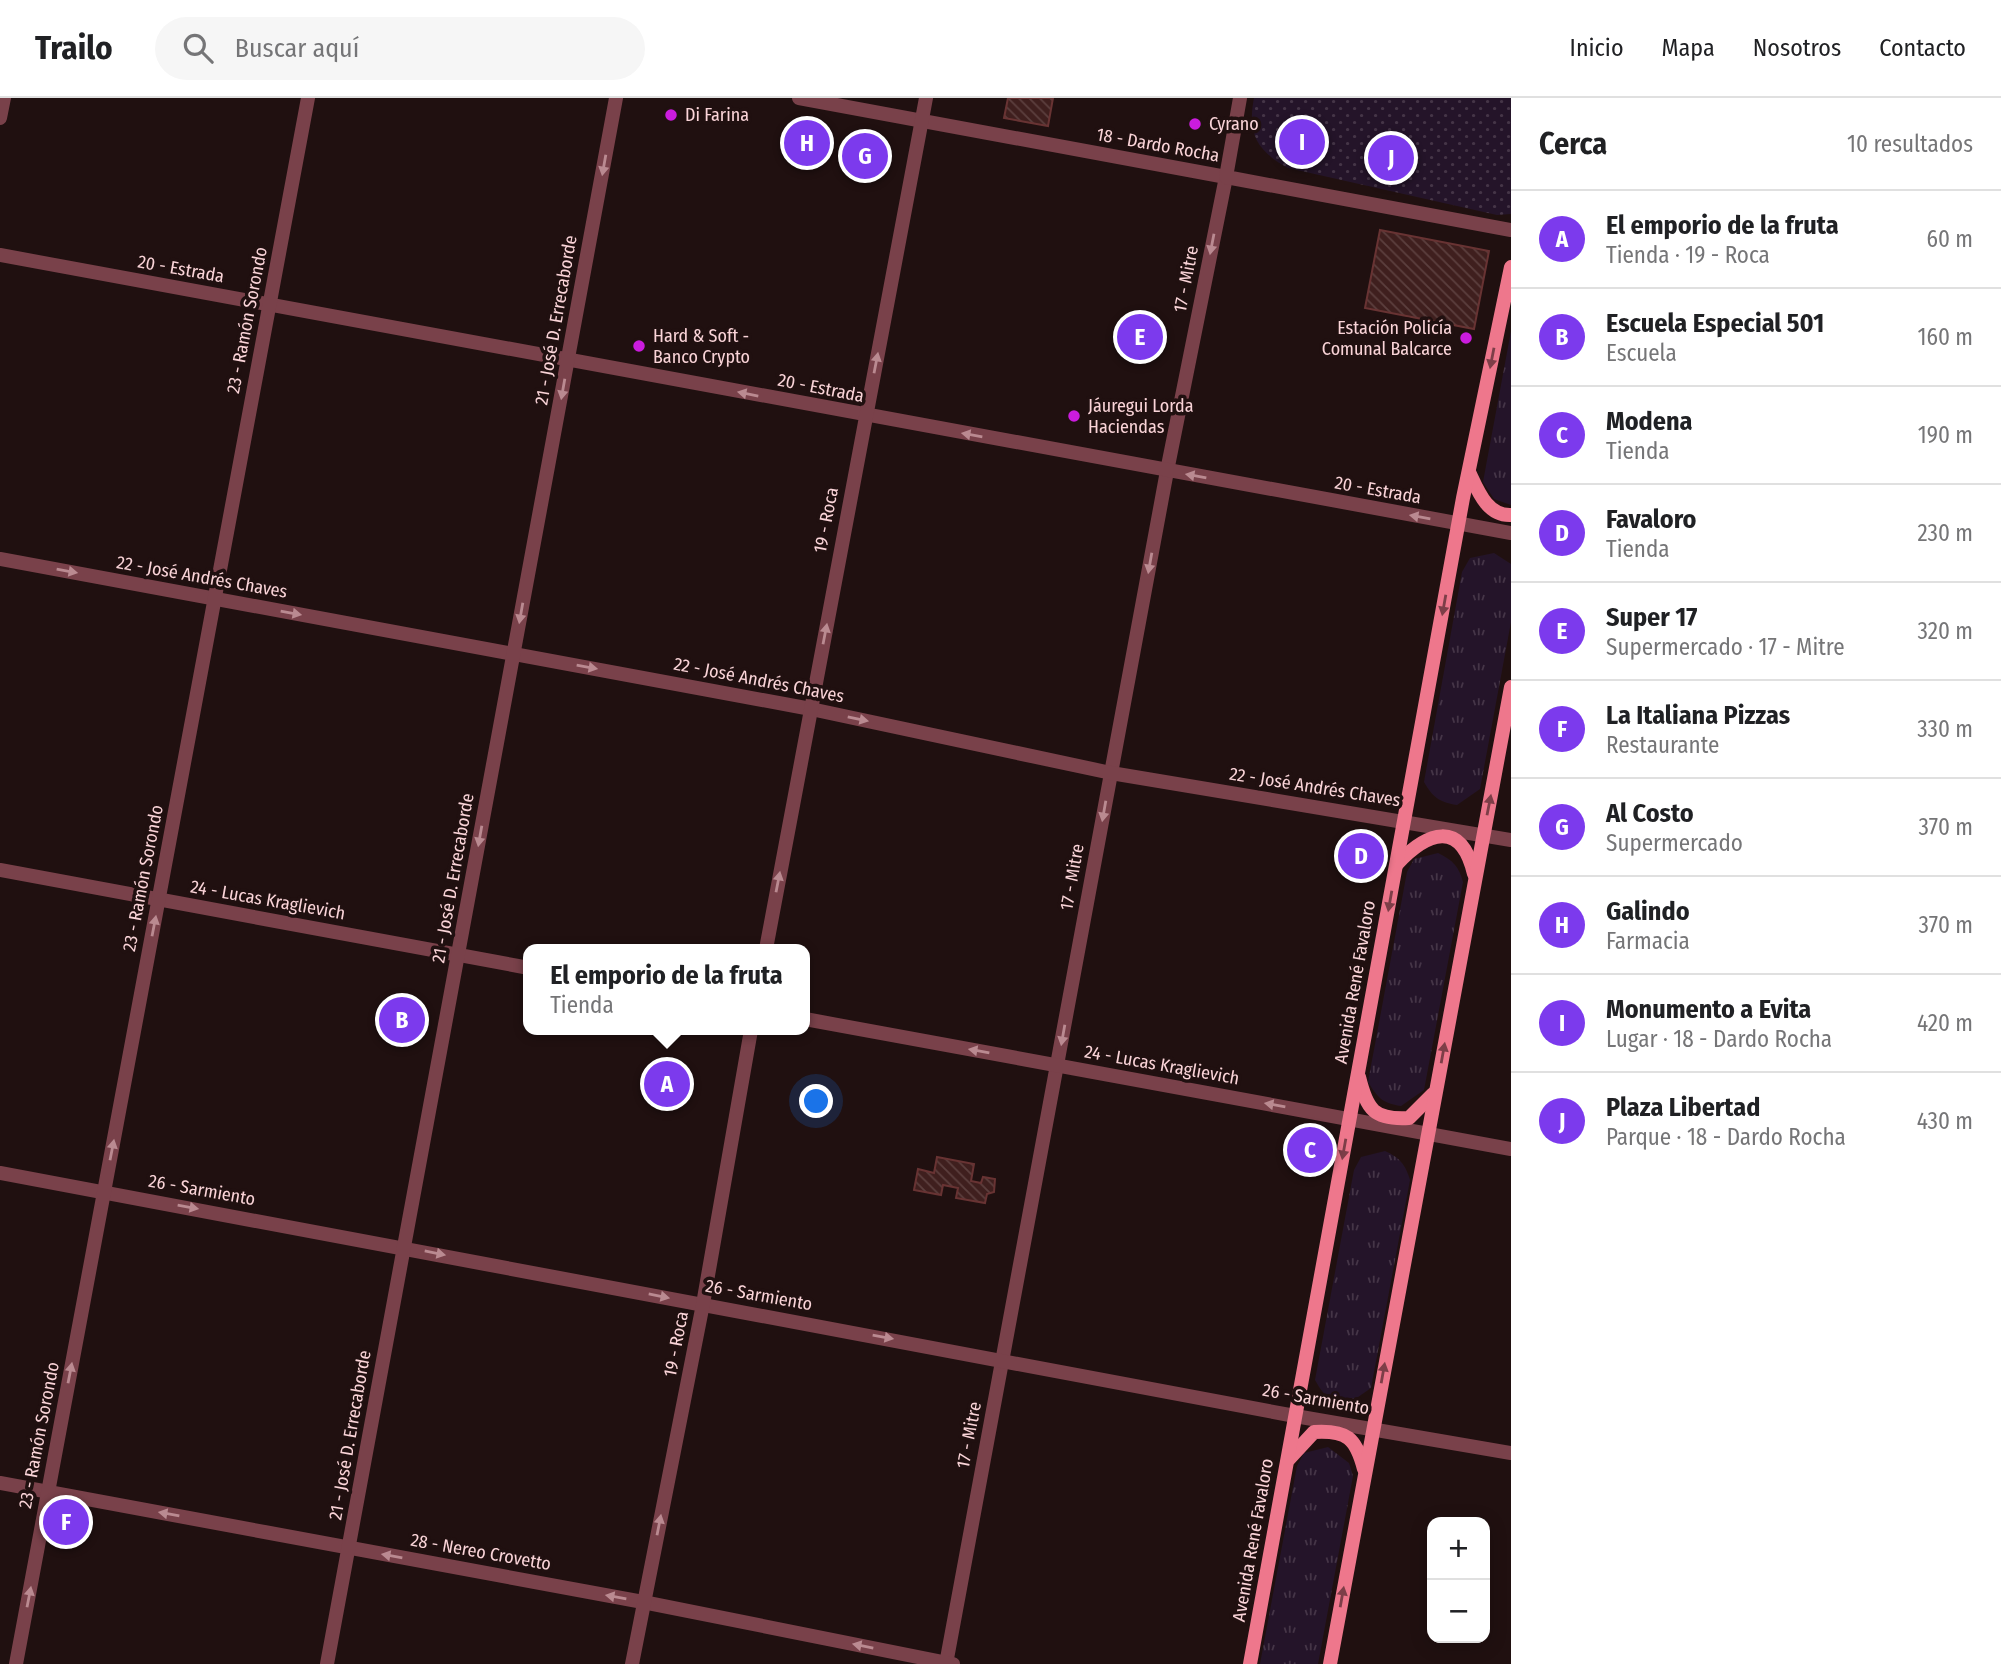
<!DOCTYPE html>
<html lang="es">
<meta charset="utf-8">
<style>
body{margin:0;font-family:"Fira Sans Condensed",sans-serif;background:#f6f6f6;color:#202124}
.controls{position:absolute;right:21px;bottom:21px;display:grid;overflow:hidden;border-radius:14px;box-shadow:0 4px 18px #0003}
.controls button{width:63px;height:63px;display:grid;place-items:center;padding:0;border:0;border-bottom:2px solid #e0e0e0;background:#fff;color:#202124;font:35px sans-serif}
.you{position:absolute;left:817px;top:1004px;width:24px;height:24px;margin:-18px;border:5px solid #fff;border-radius:50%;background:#1a73e8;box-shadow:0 0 0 10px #1a73e833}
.badge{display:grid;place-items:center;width:46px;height:46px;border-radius:50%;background:#7c3aed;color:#fff;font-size:23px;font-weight:700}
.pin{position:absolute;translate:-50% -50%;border:4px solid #fff;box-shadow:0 2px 7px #0006}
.popup{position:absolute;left:523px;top:846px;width:287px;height:91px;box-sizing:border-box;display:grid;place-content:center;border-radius:14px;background:#fff;filter:drop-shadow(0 2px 5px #0005);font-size:23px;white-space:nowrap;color:#757577}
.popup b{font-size:26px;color:#202124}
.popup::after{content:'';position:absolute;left:50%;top:100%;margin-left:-14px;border:14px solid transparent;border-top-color:#fff}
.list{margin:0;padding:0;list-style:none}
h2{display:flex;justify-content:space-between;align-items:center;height:91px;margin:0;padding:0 28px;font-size:30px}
h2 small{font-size:23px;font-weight:400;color:#757577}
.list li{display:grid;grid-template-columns:46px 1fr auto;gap:21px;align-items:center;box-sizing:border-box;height:98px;padding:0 28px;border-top:2px solid #e0e0e0}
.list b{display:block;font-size:26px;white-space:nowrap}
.list p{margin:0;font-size:23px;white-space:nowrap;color:#757577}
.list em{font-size:23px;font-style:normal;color:#757577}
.icon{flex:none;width:38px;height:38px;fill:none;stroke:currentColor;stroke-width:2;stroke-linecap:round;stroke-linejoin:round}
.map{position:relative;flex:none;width:1511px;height:1566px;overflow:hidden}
header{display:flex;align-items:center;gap:42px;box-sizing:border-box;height:98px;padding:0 35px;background:#fff;border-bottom:2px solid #e0e0e0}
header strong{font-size:33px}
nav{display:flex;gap:38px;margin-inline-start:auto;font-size:24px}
.search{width:490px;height:63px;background:#f6f6f6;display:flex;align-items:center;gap:18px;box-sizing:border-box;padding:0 24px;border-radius:38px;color:#757577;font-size:26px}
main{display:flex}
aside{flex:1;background:#fff}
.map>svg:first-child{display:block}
.grass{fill:url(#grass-tufts)}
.park{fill:url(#park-dots)}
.building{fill:url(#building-back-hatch);stroke:#683333;stroke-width:2}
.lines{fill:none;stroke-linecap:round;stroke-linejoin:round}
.minor{stroke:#79414a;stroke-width:14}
.tertiary{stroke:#79414a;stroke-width:14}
.secondary{stroke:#ee778c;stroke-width:14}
.oneway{fill:#ba8a91}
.oneway2{fill:#7d3e48}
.poi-dot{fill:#cb1cde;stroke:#201010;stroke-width:2.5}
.labels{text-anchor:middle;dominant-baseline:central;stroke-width:7;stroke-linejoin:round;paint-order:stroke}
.poi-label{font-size:18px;fill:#fad4d8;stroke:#201010;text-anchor:start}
.street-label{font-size:18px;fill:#fad4d8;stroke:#201010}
</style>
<header>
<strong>Trailo</strong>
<div class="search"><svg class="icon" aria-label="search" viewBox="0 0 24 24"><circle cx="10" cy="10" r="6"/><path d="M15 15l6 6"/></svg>Buscar aquí</div>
<nav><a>Inicio</a><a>Mapa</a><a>Nosotros</a><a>Contacto</a></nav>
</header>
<main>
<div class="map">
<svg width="1511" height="1566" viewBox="0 0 1511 1566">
<defs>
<pattern id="grass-tufts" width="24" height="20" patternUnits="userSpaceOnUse" patternTransform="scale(1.75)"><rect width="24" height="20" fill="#241429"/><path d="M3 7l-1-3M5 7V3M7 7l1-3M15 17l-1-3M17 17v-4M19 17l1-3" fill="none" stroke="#453547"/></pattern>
<pattern id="park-dots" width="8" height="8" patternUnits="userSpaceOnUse" patternTransform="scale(1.75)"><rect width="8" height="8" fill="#241429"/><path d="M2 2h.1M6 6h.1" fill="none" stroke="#453547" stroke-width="1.8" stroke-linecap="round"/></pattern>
<pattern id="building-back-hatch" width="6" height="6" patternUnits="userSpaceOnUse" patternTransform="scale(1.75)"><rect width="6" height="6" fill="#3f1f1e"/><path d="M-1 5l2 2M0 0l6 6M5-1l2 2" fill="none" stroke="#5c3f3e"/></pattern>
</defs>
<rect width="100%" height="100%" fill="#201010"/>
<g class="grass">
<path d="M1511 233V407L1494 401 1483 384Z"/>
<path d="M1494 455 1511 466V524L1480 691 1457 707C1438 704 1433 699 1424 684L1462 474 1470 460Z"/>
<path d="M1438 755C1453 762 1459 769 1463 784L1424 992 1401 1008C1382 1005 1378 1000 1368 984L1407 774 1414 761Z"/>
<path d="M1385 1053C1400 1060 1405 1066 1410 1082L1371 1290 1348 1306C1329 1303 1324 1298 1315 1282L1354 1072 1361 1059Z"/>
<path d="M1328 1349 1349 1365 1353 1378 1318 1566H1260L1297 1368 1304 1355Z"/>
</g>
<path class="park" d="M1254 0H1511V116L1497 117 1288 70C1257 53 1247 36 1254 0Z"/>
<g class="building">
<path d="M1008 0H1053L1048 28 1004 20Z"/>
<path d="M1380 132 1489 153 1474 231 1365 210Z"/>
<path d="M937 1059 974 1066 971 1083 981 1085 983 1079 995 1081 994 1094 987 1096 985 1105 956 1100 958 1090 943 1087 941 1097 914 1092 918 1071 934 1075Z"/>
</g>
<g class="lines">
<g class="minor">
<path d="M799 0 1226 79 1167 373 946 1566"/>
<path d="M0 20 4 0"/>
<path d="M0 157 1511 435"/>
<path d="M0 461 811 611 1111 675 1511 742"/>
<path d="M0 772 529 870"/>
<path d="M766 851 926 0"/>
<path d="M805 921 1511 1051"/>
<path d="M0 1075 1295 1318 1511 1355"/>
<path d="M0 1385 643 1504 953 1566"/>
<path d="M16 1566 308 0"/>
<path d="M327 1566 616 0"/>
<path d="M632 1566 703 1206 751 932"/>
</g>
<path class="tertiary" d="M1240 0 1226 79 1511 132"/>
<g class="secondary">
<path d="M1469 374C1478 393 1487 418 1511 417"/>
<path d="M1397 766C1427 734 1461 721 1474 776"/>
<path d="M1359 979C1367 1012 1374 1022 1409 1020L1433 996"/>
<path d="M1289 1361 1314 1334C1347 1332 1356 1340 1364 1371"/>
<path d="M1250 1566 1463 400 1511 169"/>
<path d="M1330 1566 1511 589"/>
</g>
</g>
<defs><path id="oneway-solid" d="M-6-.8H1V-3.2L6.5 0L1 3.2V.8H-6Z" transform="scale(1.75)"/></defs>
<g class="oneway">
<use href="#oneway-solid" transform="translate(604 67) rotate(100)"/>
<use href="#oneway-solid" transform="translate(1212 146) rotate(101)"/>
<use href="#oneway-solid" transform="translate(876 265) rotate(-79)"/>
<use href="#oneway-solid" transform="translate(563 291) rotate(100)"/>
<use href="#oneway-solid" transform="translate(748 296) rotate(-169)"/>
<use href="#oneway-solid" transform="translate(972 337) rotate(-170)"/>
<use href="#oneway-solid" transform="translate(1196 378) rotate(-170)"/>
<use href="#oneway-solid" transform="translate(1420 419) rotate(-170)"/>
<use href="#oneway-solid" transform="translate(1150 465) rotate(100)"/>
<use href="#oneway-solid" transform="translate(67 473) rotate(10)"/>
<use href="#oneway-solid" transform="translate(291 515) rotate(10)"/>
<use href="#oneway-solid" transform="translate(521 515) rotate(100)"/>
<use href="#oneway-solid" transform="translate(825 536) rotate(-79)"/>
<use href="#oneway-solid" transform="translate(587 569) rotate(10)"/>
<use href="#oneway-solid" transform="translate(858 621) rotate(12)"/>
<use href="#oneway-solid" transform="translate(1104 713) rotate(100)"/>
<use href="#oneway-solid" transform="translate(480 738) rotate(100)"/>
<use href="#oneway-solid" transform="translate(778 784) rotate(-79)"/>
<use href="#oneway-solid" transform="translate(154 828) rotate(-79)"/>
<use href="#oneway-solid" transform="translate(1063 937) rotate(100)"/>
<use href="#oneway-solid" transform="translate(979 953) rotate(-170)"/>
<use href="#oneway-solid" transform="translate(1275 1007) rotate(-170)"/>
<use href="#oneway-solid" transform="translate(112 1052) rotate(-79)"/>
<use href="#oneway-solid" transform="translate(188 1109) rotate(10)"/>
<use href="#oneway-solid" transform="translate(435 1155) rotate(11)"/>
<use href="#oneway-solid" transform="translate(659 1198) rotate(11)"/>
<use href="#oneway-solid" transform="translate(883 1239) rotate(10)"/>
<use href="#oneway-solid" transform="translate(70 1275) rotate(-79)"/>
<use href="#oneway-solid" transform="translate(169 1416) rotate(-170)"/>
<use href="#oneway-solid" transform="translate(659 1427) rotate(-79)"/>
<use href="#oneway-solid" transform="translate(392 1458) rotate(-170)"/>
<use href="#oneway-solid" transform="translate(29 1499) rotate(-79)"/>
<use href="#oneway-solid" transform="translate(616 1499) rotate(-170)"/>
<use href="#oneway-solid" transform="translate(863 1548) rotate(-169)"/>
</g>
<g class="oneway2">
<use href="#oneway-solid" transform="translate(1492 260) rotate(101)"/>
<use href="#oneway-solid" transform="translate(1444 507) rotate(100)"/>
<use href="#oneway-solid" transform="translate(1489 707) rotate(-79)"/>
<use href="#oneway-solid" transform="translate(1390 803) rotate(100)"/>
<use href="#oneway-solid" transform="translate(1443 955) rotate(-80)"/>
<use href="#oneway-solid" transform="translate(1344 1051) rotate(100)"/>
<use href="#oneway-solid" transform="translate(1383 1275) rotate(-80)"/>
<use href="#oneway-solid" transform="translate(1342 1499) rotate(-80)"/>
</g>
<g class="poi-dot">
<circle cx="671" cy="17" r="7"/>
<circle cx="1195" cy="26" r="7"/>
<circle cx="1466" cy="240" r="7"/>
<circle cx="639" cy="248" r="7"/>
<circle cx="1074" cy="318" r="7"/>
</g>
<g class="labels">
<g class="poi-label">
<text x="685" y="17">Di Farina</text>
<text x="1209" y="26">Cyrano</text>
<text x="1452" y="230" text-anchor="end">Estación Policía<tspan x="1452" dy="21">Comunal Balcarce</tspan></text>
<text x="653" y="238">Hard &amp; Soft -<tspan x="653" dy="21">Banco Crypto</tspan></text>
<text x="1088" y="308">Jáuregui Lorda<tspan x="1088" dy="21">Haciendas</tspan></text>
</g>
<g class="street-label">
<text transform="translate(1158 47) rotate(10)">18 - Dardo Rocha</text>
<text transform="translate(181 171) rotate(10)">20 - Estrada</text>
<text transform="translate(1186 181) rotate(-79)">17 - Mitre</text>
<text transform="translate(247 222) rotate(-79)">23 - Ramón Sorondo</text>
<text transform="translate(556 222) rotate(-80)">21 - José D. Errecaborde</text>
<text transform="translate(821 290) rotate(11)">20 - Estrada</text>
<text transform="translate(1378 392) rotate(10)">20 - Estrada</text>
<text transform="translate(826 422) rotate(-79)">19 - Roca</text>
<text transform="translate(202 479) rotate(10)">22 - José Andrés Chaves</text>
<text transform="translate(759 582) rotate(11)">22 - José Andrés Chaves</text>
<text transform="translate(1315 689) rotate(9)">22 - José Andrés Chaves</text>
<text transform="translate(1072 779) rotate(-80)">17 - Mitre</text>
<text transform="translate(143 780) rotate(-79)">23 - Ramón Sorondo</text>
<text transform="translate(453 780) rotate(-80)">21 - José D. Errecaborde</text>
<text transform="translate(268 802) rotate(10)">24 - Lucas Kraglievich</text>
<text transform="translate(1355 884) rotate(-80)">Avenida René Favaloro</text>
<text transform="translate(1162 967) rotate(10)">24 - Lucas Kraglievich</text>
<text transform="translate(202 1092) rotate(10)">26 - Sarmiento</text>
<text transform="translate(759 1197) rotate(10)">26 - Sarmiento</text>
<text transform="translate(676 1246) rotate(-79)">19 - Roca</text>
<text transform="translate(1316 1301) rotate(10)">26 - Sarmiento</text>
<text transform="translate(39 1337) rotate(-79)">23 - Ramón Sorondo</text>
<text transform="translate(350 1337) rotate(-80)">21 - José D. Errecaborde</text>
<text transform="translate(969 1337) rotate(-79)">17 - Mitre</text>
<text transform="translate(1253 1442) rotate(-80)">Avenida René Favaloro</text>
<text transform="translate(481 1454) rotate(10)">28 - Nereo Crovetto</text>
</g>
</g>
</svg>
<div class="controls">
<button>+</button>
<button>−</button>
</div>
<div class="you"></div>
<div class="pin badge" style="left:667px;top:986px">A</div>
<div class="popup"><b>El emporio de la fruta</b>Tienda</div>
<div class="pin badge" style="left:402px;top:922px">B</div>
<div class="pin badge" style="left:1310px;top:1052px">C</div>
<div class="pin badge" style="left:1361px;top:758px">D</div>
<div class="pin badge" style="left:1140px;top:239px">E</div>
<div class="pin badge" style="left:66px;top:1424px">F</div>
<div class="pin badge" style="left:865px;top:58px">G</div>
<div class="pin badge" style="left:807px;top:45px">H</div>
<div class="pin badge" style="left:1302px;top:44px">I</div>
<div class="pin badge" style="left:1391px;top:60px">J</div>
</div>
<aside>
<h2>Cerca<small>10 resultados</small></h2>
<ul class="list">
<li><span class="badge">A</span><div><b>El emporio de la fruta</b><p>Tienda · 19 - Roca</p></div><em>60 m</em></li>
<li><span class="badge">B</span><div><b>Escuela Especial 501</b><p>Escuela</p></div><em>160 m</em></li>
<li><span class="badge">C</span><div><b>Modena</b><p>Tienda</p></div><em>190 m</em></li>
<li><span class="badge">D</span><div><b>Favaloro</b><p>Tienda</p></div><em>230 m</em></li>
<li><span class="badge">E</span><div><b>Super 17</b><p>Supermercado · 17 - Mitre</p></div><em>320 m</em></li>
<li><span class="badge">F</span><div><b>La Italiana Pizzas</b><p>Restaurante</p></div><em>330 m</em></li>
<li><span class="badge">G</span><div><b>Al Costo</b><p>Supermercado</p></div><em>370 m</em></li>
<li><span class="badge">H</span><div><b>Galindo</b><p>Farmacia</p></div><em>370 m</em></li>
<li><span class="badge">I</span><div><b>Monumento a Evita</b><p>Lugar · 18 - Dardo Rocha</p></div><em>420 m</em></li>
<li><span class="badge">J</span><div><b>Plaza Libertad</b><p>Parque · 18 - Dardo Rocha</p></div><em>430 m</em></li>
</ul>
</aside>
</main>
